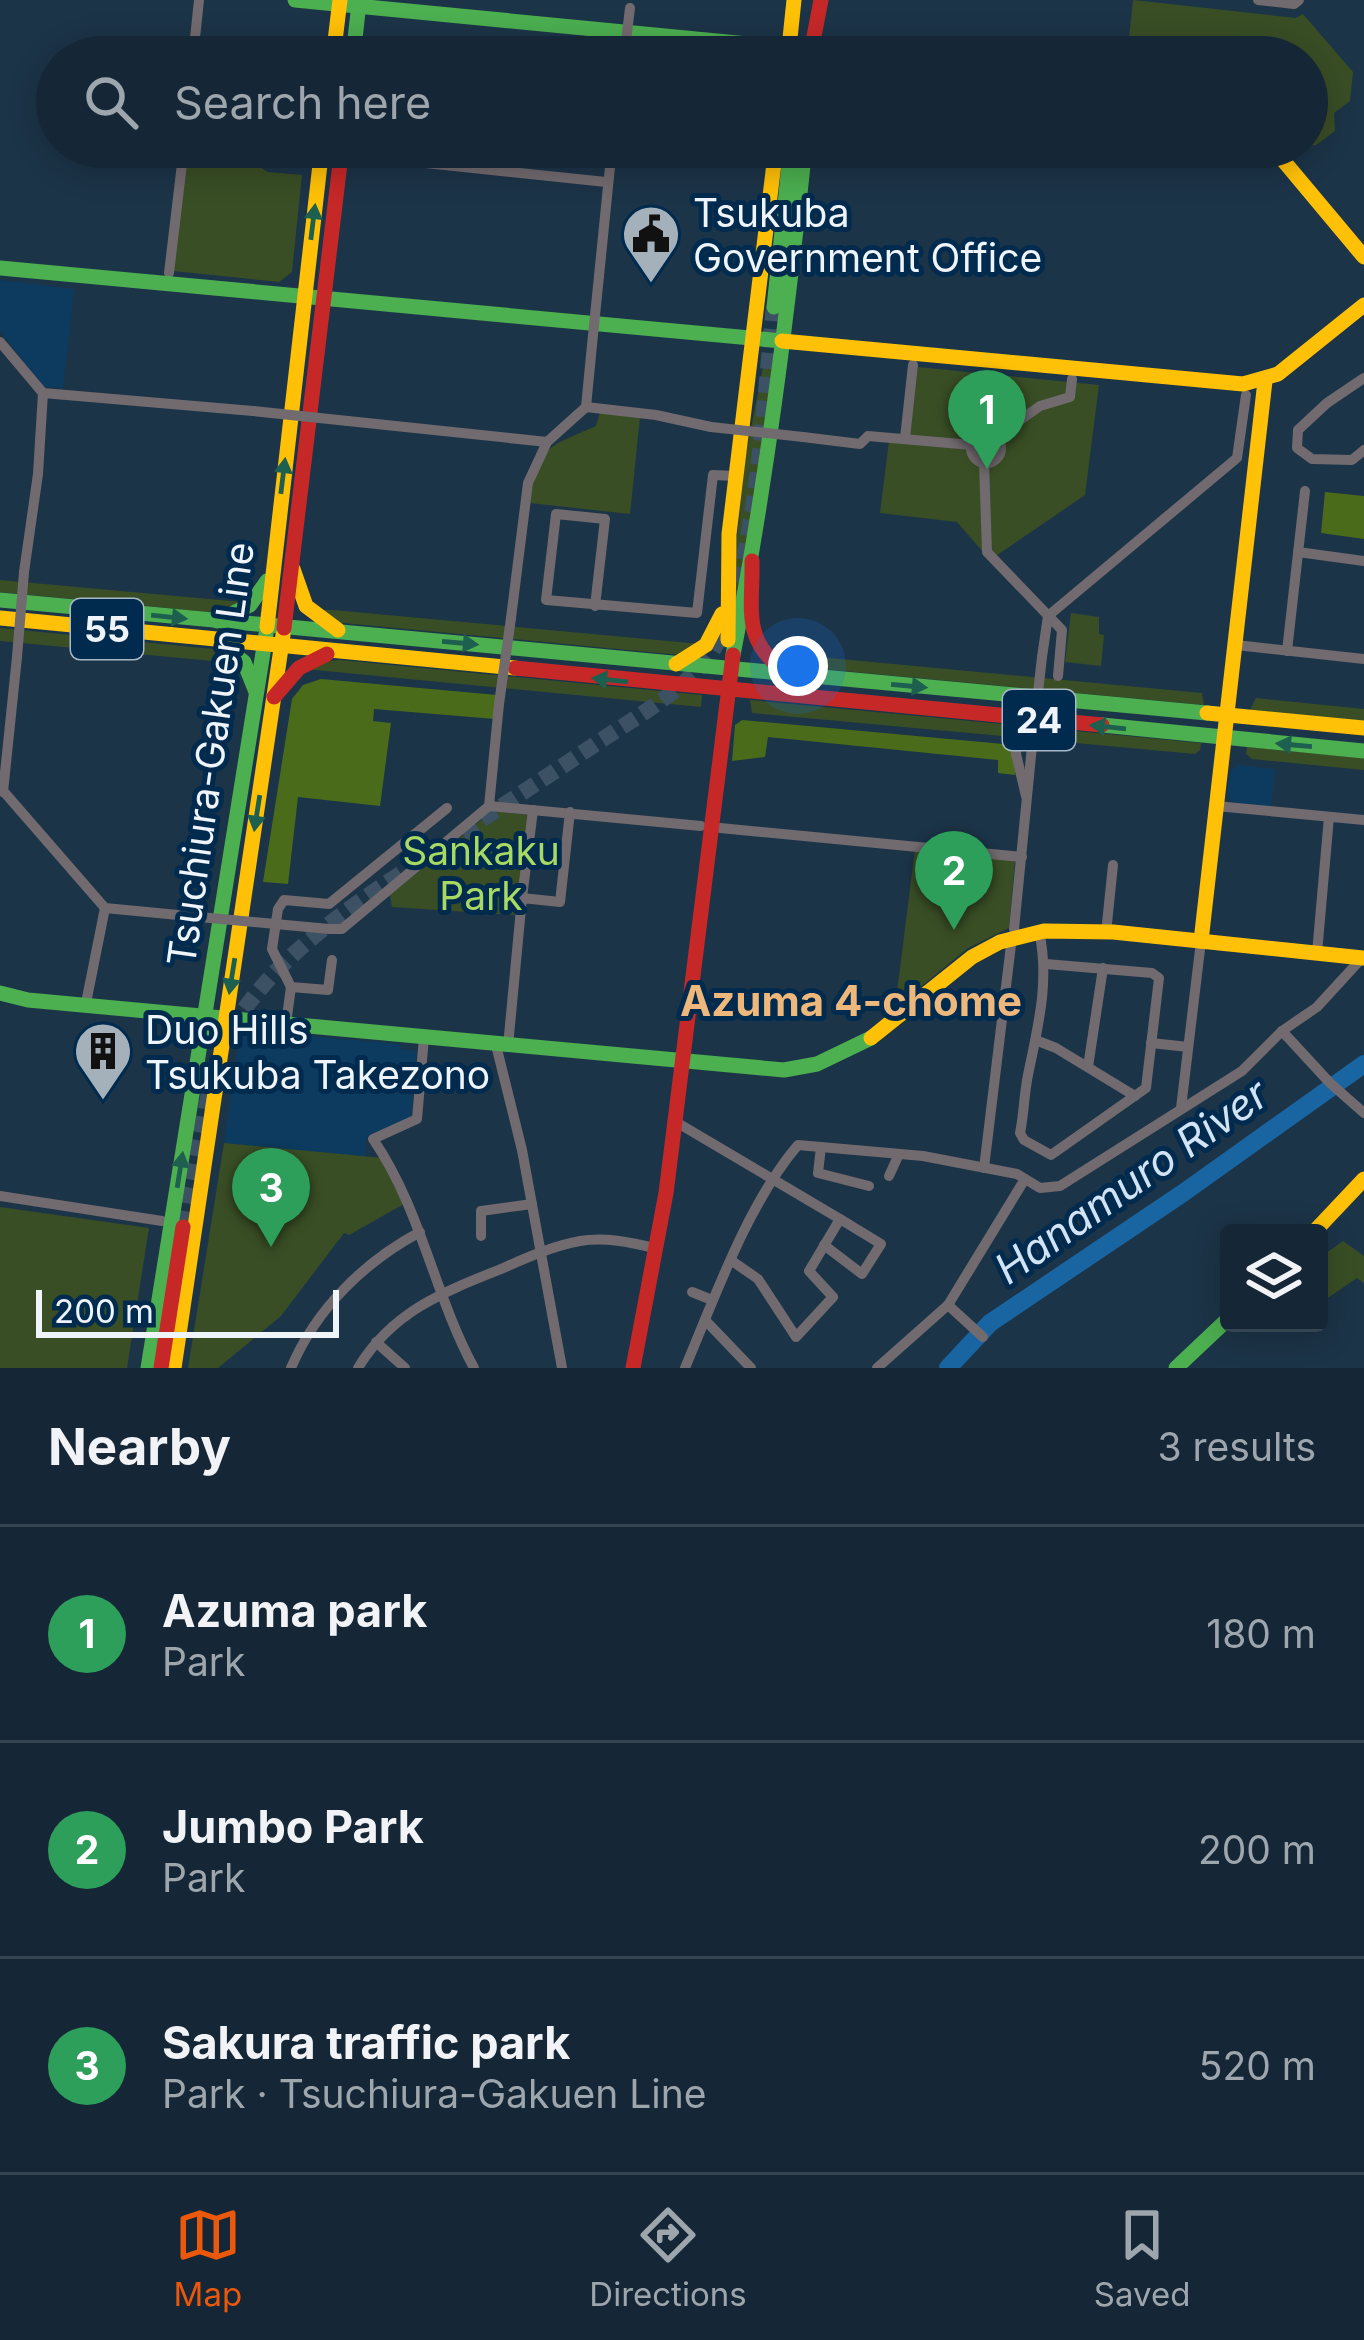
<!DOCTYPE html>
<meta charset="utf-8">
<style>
body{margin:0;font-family:Inter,sans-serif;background:#1e2f3e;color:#f1f3f6}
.controls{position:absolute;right:36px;bottom:36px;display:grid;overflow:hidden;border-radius:12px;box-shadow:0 6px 30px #0003}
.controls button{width:108px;height:108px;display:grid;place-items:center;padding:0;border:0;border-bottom:3px solid #344451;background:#152736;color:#f1f3f6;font:60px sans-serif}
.scale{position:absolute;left:36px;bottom:30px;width:303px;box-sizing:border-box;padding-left:12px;border:6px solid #eef4f9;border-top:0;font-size:33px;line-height:42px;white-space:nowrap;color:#eef4f9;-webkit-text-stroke:9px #002b4e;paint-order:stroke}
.you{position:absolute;left:798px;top:666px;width:42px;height:42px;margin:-30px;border:9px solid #fff;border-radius:50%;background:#1a73e8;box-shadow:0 0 0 18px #1a73e833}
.badge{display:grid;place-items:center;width:78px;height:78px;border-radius:50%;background:#ea580c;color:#fff;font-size:39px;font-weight:700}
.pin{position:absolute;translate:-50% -99px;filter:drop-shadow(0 3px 6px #0008)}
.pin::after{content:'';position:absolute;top:63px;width:42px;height:36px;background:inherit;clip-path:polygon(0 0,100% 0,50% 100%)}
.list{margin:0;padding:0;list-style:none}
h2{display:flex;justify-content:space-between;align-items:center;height:156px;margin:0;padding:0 48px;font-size:51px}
h2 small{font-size:39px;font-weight:400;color:#9da5ad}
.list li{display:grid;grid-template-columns:78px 1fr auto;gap:36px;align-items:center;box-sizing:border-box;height:216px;padding:0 48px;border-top:3px solid #344451}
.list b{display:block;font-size:45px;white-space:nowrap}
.list p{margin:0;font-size:39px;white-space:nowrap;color:#9da5ad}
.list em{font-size:39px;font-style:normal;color:#9da5ad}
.icon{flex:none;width:66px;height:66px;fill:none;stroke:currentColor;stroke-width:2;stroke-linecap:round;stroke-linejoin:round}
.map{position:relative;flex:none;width:1364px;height:1368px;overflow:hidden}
.search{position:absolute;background:#152736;box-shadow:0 6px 30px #0003;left:36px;right:36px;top:36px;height:132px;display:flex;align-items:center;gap:30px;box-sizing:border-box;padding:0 42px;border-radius:66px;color:#9da5ad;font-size:45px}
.sheet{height:804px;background:#152736}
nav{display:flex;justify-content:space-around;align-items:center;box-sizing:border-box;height:168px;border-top:3px solid #344451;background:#152736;font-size:33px;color:#9da5ad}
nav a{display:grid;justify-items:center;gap:6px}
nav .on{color:#ea580c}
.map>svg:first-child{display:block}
.built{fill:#0c3b5f}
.green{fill:#394e25}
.forest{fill:#4a6b19}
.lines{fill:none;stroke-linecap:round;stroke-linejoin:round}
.river{stroke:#1865a2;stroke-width:18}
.primary-tunnel{stroke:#3c5163;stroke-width:16;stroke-dasharray:16 8;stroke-linecap:butt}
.street{stroke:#716a6f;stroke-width:10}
.fast{stroke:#4caf50;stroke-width:15}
.slow{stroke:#ffc107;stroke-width:15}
.jam{stroke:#c62828;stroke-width:15}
.street-bridge{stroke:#716a6f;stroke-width:10}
.oneway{fill:#1e604f}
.labels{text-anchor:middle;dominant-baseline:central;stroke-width:10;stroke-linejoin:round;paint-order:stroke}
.shield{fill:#002b4e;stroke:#a7b8c6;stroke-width:3}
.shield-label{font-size:36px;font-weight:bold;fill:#eef4f9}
.poi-label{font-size:39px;fill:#eef4f9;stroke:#002b4e;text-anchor:start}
.street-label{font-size:39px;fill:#eef4f9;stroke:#002b4e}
.park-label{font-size:39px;fill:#a8d963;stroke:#002b4e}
.neighbourhood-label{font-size:42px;font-weight:bold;fill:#eeb77b;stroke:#002b4e}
.water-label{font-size:42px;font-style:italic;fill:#d1e3f5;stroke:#002b4e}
</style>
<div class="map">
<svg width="1364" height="1368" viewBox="0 0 1364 1368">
<rect width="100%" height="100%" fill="#1c3448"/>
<g class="built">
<path d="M0 280 74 289 63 388 44 387 0 331Z"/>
<path d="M1238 765 1275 769 1271 806 1231 802 1227 797 1230 772Z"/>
<path d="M251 1031 400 1044 401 1049 417 1051 411 1117 366 1138V1157L224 1143 239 1039Z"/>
</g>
<g class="green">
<path d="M1133 0 1296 18 1303 14 1353 72 1350 101 1334 113 1335 131 1316 145 1307 146V57H1127Z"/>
<path d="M188 149 238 154 268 172 302 175 292 272 279 282 173 271Z"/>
<path d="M764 362 771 363 773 370 755 517 735 617 736 546 746 454Z"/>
<path d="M918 367 1099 385 1085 495 990 560 957 522 880 513 889 441 908 442Z"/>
<path d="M600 412 640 417 630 514 530 503C539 444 547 448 596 426Z"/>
<path d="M0 580 242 602 228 610 207 612 0 592Z"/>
<path d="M313 610H333L701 644 682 655 670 654 333 622Z"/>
<path d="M1071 613 1099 617V634L1104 635 1101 666 1065 662Z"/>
<path d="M0 628 213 649 234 663 0 641Z"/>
<path d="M766 652 1202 693 1204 705 791 666Z"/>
<path d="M340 660 702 695 701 707 305 669 317 662Z"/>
<path d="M1256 698 1364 709V721L1250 710Z"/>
<path d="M750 700 1201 743 1200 750 1195 754 752 713Z"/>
<path d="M1247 747 1364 758V770L1252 759 1246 754Z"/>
<path d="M492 811 530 815 515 915 392 907 390 895Z"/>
<path d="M915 849 1015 860 1009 928 968 948 895 1008Z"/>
<path d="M224 1143 383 1158 404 1204 349 1235 344 1233 281 1316 218 1368H188Z"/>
<path d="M0 1207 149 1228 127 1368H0Z"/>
<path d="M1343 1241 1364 1256V1283L1357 1278 1319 1304V1258Z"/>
</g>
<g class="forest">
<path d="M1325 492 1364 496V539L1321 533Z"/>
<path d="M321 679 497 695 495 719 374 709 373 721 391 723 380 806 298 797 288 884 263 882 292 699 303 685Z"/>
<path d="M742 720 1014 745 1015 775 998 773V760L768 737 765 757 732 761 735 725Z"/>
</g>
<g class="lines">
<path class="river" d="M948 1368 990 1323 1183 1193 1364 1064"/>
<g class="primary-tunnel">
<path d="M462 833C508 802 554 772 600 741 635 718 674 696 703 664 756 604 764 392 774 307"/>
<path d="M231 1029C276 956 346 910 415 864"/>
<path d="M183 1227 210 1087"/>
</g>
<g class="street">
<path d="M1258 0 1294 4 1299 0"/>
<path d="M193 57 199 0"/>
<path d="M253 147 284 150"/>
<path d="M407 161 606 182"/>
<path d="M169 273 184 147"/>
<path d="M599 276 612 147"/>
<path d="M0 342 43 393 253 411"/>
<path d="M1364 378 1327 403 1298 430 1297 448 1312 459 1352 460 1364 450"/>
<path d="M586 407 592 345"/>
<path d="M348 421 547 442 586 407 656 415 711 427"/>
<circle cx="986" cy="448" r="15"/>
<path d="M803 437 860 444 868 436 972 445"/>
<path d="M996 437 1040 406 1070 397 1072 379"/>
<path d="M905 438 913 365"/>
<path d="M984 462 987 552 1062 630 1058 676"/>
<path d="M1298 552 1364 561"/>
<path d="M24 572 38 474 43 393"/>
<path d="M595 606 605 519 556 514 546 600 697 613 713 475 736 476"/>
<path d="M511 618 528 483 547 442"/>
<path d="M1236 645 1364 659"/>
<path d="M1287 651 1305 491"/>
<path d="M1042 657 1048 616 1237 458 1246 395"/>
<path d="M1017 742 1016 754 1026 796"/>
<path d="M3 792 17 657"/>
<path d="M5 793 105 908 178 915"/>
<path d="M489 806 701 826"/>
<path d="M1216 806 1364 820"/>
<path d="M720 828 1022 857"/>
<path d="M522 898 533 810"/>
<path d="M329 929H342L489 806 499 704"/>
<path d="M1014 929 1032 746"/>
<path d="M1039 931C1050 981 1038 1026 1028 1075 1024 1094 1024 1114 1020 1133L1024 1140 1051 1155 1146 1088 1159 978 1152 973 1046 964"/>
<path d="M1106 933 1113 865"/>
<path d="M1317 953 1329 817"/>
<path d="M291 987 328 990 332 960"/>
<path d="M87 998 105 908"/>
<path d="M286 1024 291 987 272 949 278 909 284 900 329 904 447 808"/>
<path d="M1282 1031 1330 1083 1364 1113"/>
<path d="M424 1037 417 1119 373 1139C421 1209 434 1294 474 1368"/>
<path d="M1038 1041 1056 1048 1135 1096"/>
<path d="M1151 1043 1188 1047"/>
<path d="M496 1045 522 1150 562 1368"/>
<path d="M508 1046 522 898 560 902 570 812"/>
<path d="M1088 1067 1103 968"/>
<path d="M1181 1108 1201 941"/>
<path d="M676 1122 840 1219 809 1271 833 1297 796 1337 758 1279 732 1261"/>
<path d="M821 1147 818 1173 869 1186"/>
<path d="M984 1168 1011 945"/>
<path d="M889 1176 899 1154"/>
<path d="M0 1196 162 1221"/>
<path d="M481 1236V1211L532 1204"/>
<path d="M824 1245 862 1274 881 1244 840 1219"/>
<path d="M692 1292 712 1300"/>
<path d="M948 1305 983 1337"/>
<path d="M705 1320 751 1368"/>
<path d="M376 1342 405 1368"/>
<path d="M291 1368C316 1309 364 1262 420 1232"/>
<path d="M358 1368C392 1312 443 1292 501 1269 526 1258 552 1246 580 1241 605 1237 630 1242 654 1248"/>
<path d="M685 1368C715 1297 748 1203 798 1145L923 1156 1017 1174 1040 1188 1060 1186 1242 1071 1282 1031 1317 1007 1363 957"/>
<path d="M877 1368 948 1305 1025 1179"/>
</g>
<g class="fast">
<path d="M295 0 789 48 927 57"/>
<path d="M353 57 359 3"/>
<path d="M0 268 782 341"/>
<path d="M774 307 791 147"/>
<path d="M0 600 1207 713"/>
<path d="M217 621 250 605 267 581"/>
<path d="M219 642 244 662 256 692"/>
<path d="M733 655C766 486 787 318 805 147"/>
<path d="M1102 725 1364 751"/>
<path d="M0 993 28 1000 784 1070 817 1064 871 1038"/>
<path d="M148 1368 266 634"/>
<path d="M1176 1368 1229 1318"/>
</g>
<g class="slow">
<path d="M333 57 340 0"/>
<path d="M792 57 789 48 794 0"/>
<path d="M1272 147 1364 257"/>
<path d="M782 341 1243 384 1278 374 1364 305"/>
<path d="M293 569 306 606 338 630"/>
<path d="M0 618 515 668"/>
<path d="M267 627 322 147"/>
<path d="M728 640 729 534 776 147"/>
<path d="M676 664 706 645 722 614"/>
<path d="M1207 713 1364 728"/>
<path d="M1201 941 1265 381"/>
<path d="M871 1038 972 957 1000 942 1044 931 1113 932 1363 958"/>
<path d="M1313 1233 1364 1179"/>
<path d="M174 1368 283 635"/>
</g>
<g class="jam">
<path d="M810 57 821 0"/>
<path d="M752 561C753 609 741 641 786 672"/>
<path d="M284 628 342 147"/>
<path d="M515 668 1102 725"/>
<path d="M274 697 299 668 327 654"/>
<path d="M161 1368 183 1227"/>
<path d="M633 1368 666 1193 733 655"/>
</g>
<g class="street-bridge">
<path d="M624 57 630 8"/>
<path d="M284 150 407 161"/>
<path d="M592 345 599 276"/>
<path d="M253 411 348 421"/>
<path d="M711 427 803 437"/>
<path d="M17 657 24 572"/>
<path d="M499 704 511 618"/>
<path d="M1032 746 1042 657"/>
<path d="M178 915 329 929"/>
</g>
</g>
<defs><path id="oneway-solid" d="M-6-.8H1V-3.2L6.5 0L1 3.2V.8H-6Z" transform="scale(3)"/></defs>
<g class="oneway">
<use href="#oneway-solid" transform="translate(313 222) rotate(-83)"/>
<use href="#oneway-solid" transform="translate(283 476) rotate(-83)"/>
<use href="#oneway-solid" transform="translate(169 617) rotate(6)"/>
<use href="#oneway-solid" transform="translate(460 643) rotate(5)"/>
<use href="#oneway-solid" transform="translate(610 680) rotate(-174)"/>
<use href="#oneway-solid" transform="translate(909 686) rotate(5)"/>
<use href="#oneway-solid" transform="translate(1108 727) rotate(-174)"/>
<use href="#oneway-solid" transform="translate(1294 745) rotate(-175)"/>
<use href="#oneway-solid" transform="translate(257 813) rotate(99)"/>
<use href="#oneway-solid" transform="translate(232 976) rotate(99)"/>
<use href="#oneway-solid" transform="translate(180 1170) rotate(-81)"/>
</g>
<defs>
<symbol id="civic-pin" viewBox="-11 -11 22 30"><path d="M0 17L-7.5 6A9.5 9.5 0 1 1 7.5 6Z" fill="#a4b1bb" stroke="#002b4e"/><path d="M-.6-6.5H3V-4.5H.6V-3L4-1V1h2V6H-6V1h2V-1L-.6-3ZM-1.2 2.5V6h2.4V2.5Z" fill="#111"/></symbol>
<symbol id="building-pin" viewBox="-11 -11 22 30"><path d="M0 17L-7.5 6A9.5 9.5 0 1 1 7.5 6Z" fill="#a4b1bb" stroke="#002b4e"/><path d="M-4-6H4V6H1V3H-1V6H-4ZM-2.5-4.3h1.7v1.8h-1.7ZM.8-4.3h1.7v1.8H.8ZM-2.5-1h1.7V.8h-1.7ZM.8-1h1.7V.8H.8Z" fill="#111"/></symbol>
</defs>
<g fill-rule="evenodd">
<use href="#civic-pin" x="618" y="201" width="66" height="90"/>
<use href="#building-pin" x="70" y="1018" width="66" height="90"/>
</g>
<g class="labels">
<g class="shield">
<rect x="71" y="599" width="72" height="60" rx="9"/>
<rect x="1003" y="690" width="72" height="60" rx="9"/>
</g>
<g class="shield-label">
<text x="107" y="629">55</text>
<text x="1039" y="720">24</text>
</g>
<g class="poi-label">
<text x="693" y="212">Tsukuba<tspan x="693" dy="45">Government Office</tspan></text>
<text x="145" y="1029">Duo Hills<tspan x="145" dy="45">Tsukuba Takezono</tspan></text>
</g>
<g class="street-label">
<text transform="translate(210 754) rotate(-82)">Tsuchiura-Gakuen Line</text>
</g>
<g class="park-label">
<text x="481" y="850">Sankaku<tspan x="481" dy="45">Park</tspan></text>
</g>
<g class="neighbourhood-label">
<text x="851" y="1000">Azuma 4-chome</text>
</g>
<g class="water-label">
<text transform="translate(1131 1181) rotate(-35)">Hanamuro River</text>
</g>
</g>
</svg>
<div class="controls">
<button><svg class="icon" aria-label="layers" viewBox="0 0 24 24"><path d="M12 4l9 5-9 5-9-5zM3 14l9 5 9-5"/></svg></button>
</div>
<div class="scale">200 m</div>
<div class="you"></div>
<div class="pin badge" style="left:987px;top:469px;background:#2e9e5b">1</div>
<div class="pin badge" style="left:954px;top:930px;background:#2e9e5b">2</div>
<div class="pin badge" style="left:271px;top:1247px;background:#2e9e5b">3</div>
<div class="search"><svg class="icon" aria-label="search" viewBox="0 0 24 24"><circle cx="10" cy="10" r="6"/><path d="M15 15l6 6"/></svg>Search here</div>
</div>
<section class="sheet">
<h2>Nearby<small>3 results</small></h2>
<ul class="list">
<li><span class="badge" style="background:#2e9e5b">1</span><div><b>Azuma park</b><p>Park</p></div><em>180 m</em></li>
<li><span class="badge" style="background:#2e9e5b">2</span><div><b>Jumbo Park</b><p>Park</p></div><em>200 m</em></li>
<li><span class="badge" style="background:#2e9e5b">3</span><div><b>Sakura traffic park</b><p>Park · Tsuchiura-Gakuen Line</p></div><em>520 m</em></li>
</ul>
</section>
<nav>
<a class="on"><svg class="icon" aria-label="map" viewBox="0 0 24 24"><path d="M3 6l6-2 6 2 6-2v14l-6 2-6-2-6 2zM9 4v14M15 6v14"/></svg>Map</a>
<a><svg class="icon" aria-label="directions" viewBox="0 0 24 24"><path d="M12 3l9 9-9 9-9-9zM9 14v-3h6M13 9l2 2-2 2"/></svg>Directions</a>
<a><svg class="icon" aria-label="saved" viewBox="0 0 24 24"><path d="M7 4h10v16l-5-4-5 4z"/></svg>Saved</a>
</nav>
